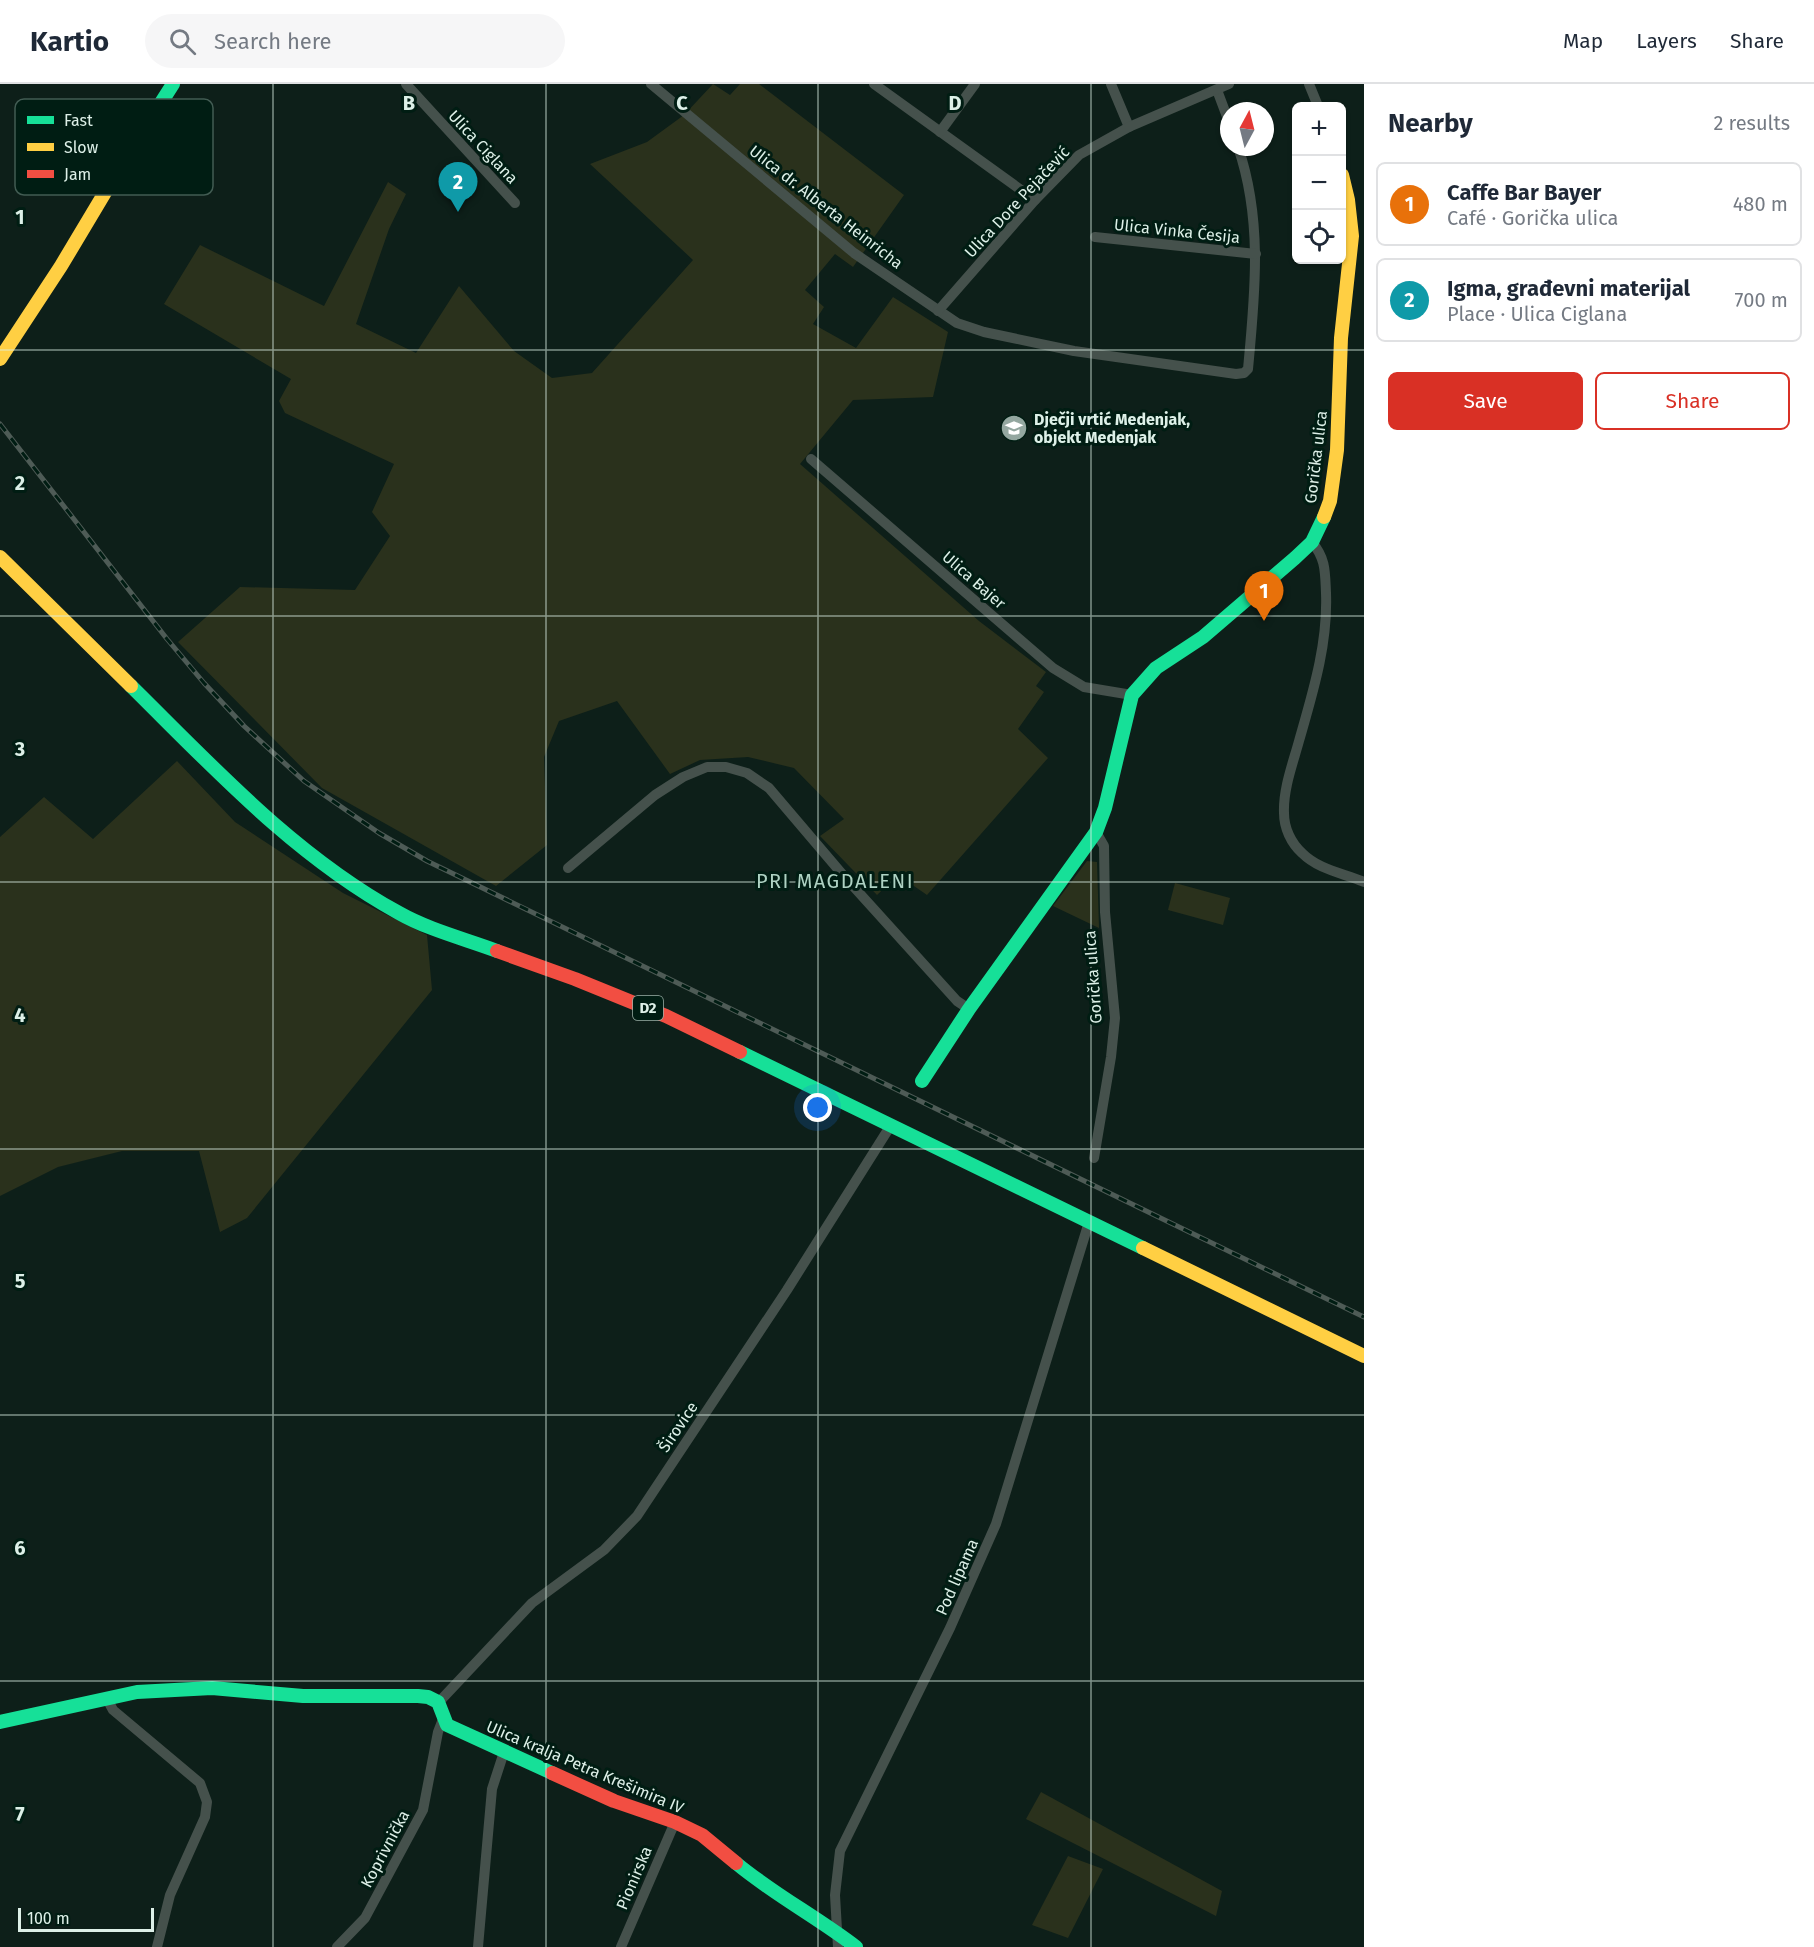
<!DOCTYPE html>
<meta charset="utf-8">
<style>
body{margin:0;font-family:"Fira Sans",sans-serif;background:#f6f6f7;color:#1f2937}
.controls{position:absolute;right:18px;top:18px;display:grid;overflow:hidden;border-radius:9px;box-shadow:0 2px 4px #0004}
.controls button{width:54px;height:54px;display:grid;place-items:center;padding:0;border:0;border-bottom:2px solid #e0e1e3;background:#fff;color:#1f2937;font:30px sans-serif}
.compass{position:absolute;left:1220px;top:18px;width:54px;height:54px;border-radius:50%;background:#fff;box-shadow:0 2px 4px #0004;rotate:7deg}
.scale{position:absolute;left:18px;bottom:15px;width:136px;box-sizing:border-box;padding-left:6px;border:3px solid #ddf0e8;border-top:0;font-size:16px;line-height:21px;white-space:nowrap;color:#ddf0e8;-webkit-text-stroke:4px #001d13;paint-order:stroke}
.you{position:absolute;left:818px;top:1024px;width:21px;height:21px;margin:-15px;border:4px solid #fff;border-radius:50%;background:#1a73e8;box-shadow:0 0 0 9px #1a73e833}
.badge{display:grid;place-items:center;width:39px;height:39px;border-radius:50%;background:#d93025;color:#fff;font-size:20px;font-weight:700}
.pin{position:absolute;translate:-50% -50px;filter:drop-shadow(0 2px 3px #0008)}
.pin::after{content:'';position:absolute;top:32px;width:21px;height:18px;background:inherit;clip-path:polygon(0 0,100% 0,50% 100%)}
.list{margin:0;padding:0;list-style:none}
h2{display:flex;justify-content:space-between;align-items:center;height:78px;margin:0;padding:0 24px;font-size:26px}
h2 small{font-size:20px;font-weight:400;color:#747a83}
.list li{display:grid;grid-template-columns:39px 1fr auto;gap:18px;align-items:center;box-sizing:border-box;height:84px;margin:0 12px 12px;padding:0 12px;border:2px solid #e0e1e3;border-radius:9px}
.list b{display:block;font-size:22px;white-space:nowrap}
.list p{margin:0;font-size:20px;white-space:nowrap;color:#747a83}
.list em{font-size:20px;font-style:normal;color:#747a83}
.actions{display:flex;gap:12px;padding:18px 24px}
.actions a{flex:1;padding:14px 0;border:2px solid #d93025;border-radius:9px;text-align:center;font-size:21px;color:#d93025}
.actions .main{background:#d93025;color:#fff}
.icon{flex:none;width:33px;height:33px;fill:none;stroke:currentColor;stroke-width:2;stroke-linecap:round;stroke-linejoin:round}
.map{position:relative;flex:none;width:1364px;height:1863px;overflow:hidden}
header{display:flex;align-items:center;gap:36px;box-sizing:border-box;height:84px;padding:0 30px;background:#fff;border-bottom:2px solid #e0e1e3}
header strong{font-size:28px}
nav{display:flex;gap:33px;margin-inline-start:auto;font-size:21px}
.search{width:420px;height:54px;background:#f6f6f7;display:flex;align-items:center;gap:15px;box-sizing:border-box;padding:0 21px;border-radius:33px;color:#747a83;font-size:22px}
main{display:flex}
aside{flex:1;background:#fff}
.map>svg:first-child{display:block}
.green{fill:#2a311c}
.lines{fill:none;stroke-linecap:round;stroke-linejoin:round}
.street{stroke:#45514c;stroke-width:10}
.fast{stroke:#16e098;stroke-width:14}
.slow{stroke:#ffcf43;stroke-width:14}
.jam{stroke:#f24e42;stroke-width:14}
.rail-casing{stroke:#4e5b56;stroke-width:5}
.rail{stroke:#001d13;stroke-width:3;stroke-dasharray:9;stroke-linecap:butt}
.grid{fill:none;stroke:#ddf0e8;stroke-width:1.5;stroke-opacity:0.55}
.labels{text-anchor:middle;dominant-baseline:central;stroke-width:6;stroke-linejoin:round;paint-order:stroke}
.shield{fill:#001d13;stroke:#9bb1a8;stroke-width:1.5}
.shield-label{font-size:15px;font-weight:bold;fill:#ddf0e8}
.street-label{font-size:16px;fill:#ddf0e8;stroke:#001d13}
.poi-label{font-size:16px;font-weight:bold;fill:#ddf0e8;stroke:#001d13;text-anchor:start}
.quarter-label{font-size:20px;letter-spacing:1.5px;fill:#aed2c3;stroke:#001d13}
.key{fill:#001d13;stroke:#425c53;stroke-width:1.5}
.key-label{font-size:16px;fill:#ddf0e8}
.grid-label{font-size:20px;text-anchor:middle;font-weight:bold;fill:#ddf0e8;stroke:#001d13;stroke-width:6;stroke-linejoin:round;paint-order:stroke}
</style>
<header>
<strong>Kartio</strong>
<div class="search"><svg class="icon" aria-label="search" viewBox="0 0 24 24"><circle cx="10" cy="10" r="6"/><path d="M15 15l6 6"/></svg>Search here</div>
<nav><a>Map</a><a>Layers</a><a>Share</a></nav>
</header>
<main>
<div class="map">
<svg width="1364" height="1863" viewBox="0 0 1364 1863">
<rect width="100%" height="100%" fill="#0d1f19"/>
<g class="green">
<path d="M713 0 730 11 740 0H759L904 111 853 183 835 170 805 206 824 223 813 240 856 264 893 213 948 248 933 313 853 316 800 380 979 537 1046 588 1036 602 1044 608 1018 645 1048 674 927 811 898 791 877 811 820 752 844 735 794 684 748 673 700 676 670 690 617 617 559 637 544 673 547 761 496 802 322 704 178 558 240 503 355 506 390 452 372 428 394 380 285 329 279 317 291 295 164 220 200 161 324 222 388 98 406 110 389 145 356 240 416 269 459 202 514 267 552 294 592 289 693 176 590 80 647 58 684 31Z"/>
<path d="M177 677 235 738 343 809 427 851 432 906 247 1134 220 1148 199 1067H122L58 1083 0 1112V753L44 713 93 755Z"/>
<path d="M1087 777 1097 778 1099 844 1053 822Z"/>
<path d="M1175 799 1230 814 1223 841 1168 826Z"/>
<path d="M1041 1708 1222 1807 1216 1832 1026 1735Z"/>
<path d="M1068 1772 1103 1785 1068 1854 1032 1841Z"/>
</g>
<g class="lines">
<g class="street">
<path d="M406 0 515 119"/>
<path d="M651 0 854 169 957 239 984 248 1074 267 1236 290 1244 289 1248 285C1255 210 1263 136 1238 63"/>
<path d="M874 0 1035 116"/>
<path d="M1111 0 1129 43"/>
<path d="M1309 0 1318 22"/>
<path d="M1217 6 1229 38"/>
<path d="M940 48 975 0"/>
<path d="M1095 153 1256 170"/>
<path d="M938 227 1035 116 1079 71 1129 43 1229 0"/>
<path d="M811 375 1053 584 1084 603 1132 611"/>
<path d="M1312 458C1326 475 1325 488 1326 509 1328 560 1313 608 1299 657 1293 679 1283 705 1284 729 1284 744 1291 759 1302 769 1319 786 1343 789 1364 798"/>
<path d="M568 784 655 711 683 693 707 683H726L747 689 769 704 843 791 957 917 969 925"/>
<path d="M1094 1074 1111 973 1115 934 1105 828 1104 762 1096 748"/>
<path d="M107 1615 113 1626 200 1699 207 1718 205 1733 170 1811 157 1863"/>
<path d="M439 1618 532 1519 604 1466 637 1432 787 1206 891 1041"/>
<path d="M337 1863 365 1834 423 1726 438 1648 443 1635"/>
<path d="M478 1863 492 1705 504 1668"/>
<path d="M621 1863 675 1738"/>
<path d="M838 1863 835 1811 840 1767 950 1544 996 1440 1089 1138"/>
</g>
<g class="fast">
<path d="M122 80 173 0"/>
<path d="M131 602C214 684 295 772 399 829 429 846 465 855 497 867"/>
<path d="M740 968 1143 1164"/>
<path d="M922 997 969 925 1096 748 1105 724 1132 611 1156 584 1203 553 1295 474 1312 458 1324 433"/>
<path d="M0 1638 137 1608 212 1604 303 1612H418L428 1613 438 1618 447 1641 552 1689"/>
<path d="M736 1779C773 1810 817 1833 856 1863"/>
</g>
<g class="slow">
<path d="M0 275 61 182 122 80"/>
<path d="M1324 433 1330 417 1337 366 1341 254 1352 152 1348 116 1342 91"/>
<path d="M0 473 131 602"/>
<path d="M1143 1164 1364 1272"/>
</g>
<g class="jam">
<path d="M497 867 575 895 666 932 740 968"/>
<path d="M552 1689 614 1717 675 1738 702 1751 736 1779"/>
</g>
<defs>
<path id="rail" d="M0 340 167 555 204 599 244 642 304 697 379 749 427 777 1364 1233"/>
</defs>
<use href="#rail" class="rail-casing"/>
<use href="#rail" class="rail"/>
</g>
<path class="grid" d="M273 0V1863M546 0V1863M818 0V1863M1091 0V1863M0 266H1364M0 532H1364M0 798H1364M0 1065H1364M0 1331H1364M0 1597H1364"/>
<defs>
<symbol id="school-disc" viewBox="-11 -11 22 22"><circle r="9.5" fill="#94a7a0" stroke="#001d13"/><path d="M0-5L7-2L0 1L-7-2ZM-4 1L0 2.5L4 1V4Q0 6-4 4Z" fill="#fff"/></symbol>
</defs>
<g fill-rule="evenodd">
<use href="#school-disc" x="999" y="329" width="30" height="30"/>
</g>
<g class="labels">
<rect class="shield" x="633" y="912" width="30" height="24" rx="4.5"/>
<g class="shield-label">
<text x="648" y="924">D2</text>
</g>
<g class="street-label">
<text transform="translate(483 63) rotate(47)">Ulica Ciglana</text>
<text transform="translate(1017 118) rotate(-47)">Ulica Dore Pejačević</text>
<text transform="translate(826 123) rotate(38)">Ulica dr. Alberta Heinricha</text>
<text transform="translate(1177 147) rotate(6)">Ulica Vinka Česija</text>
<text transform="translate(1316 373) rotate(-83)">Gorička ulica</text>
<text transform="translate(974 496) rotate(41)">Ulica Bajer</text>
<text transform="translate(1093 893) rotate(-94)">Gorička ulica</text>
<text transform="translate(678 1343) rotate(-56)">Širovice</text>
<text transform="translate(957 1493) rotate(-66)">Pod lipama</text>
<text transform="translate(585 1683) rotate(23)">Ulica kralja Petra Krešimira IV</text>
<text transform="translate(385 1765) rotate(-62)">Koprivnička</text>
<text transform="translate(634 1794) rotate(-67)">Pionirska</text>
</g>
<g class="poi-label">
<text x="1034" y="335">Dječji vrtić Medenjak,<tspan x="1034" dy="18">objekt Medenjak</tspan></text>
</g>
<g class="quarter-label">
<text x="835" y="797">PRI MAGDALENI</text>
</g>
</g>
<rect x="15" y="15" width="198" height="96" rx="9" class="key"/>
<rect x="27" y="32" width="27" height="8" fill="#16e098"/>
<rect x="27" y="59" width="27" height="8" fill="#ffcf43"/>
<rect x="27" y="86" width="27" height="8" fill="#f24e42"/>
<g class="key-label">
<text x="64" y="42">Fast</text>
<text x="64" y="69">Slow</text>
<text x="64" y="96">Jam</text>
</g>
<g class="grid-label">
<text x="409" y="26">B</text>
<text x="682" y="26">C</text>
<text x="955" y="26">D</text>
<text x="20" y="140">1</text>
<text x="20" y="406">2</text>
<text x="20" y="672">3</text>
<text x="20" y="938">4</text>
<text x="20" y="1204">5</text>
<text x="20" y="1471">6</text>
<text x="20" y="1737">7</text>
</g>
</svg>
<div class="controls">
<button>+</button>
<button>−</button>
<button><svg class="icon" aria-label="locate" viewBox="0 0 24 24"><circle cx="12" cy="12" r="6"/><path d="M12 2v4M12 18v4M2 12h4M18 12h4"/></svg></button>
</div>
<svg class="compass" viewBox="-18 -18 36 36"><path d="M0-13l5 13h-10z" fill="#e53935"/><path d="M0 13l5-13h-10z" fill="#747a83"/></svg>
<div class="scale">100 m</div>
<div class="you"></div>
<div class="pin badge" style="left:1264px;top:537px;background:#e8710a">1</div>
<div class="pin badge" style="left:458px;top:128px;background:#0f9aa8">2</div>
</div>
<aside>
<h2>Nearby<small>2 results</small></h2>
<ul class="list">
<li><span class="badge" style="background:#e8710a">1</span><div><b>Caffe Bar Bayer</b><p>Café · Gorička ulica</p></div><em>480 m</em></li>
<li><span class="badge" style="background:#0f9aa8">2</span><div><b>Igma, građevni materijal</b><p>Place · Ulica Ciglana</p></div><em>700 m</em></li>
</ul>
<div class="actions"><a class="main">Save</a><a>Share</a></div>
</aside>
</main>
